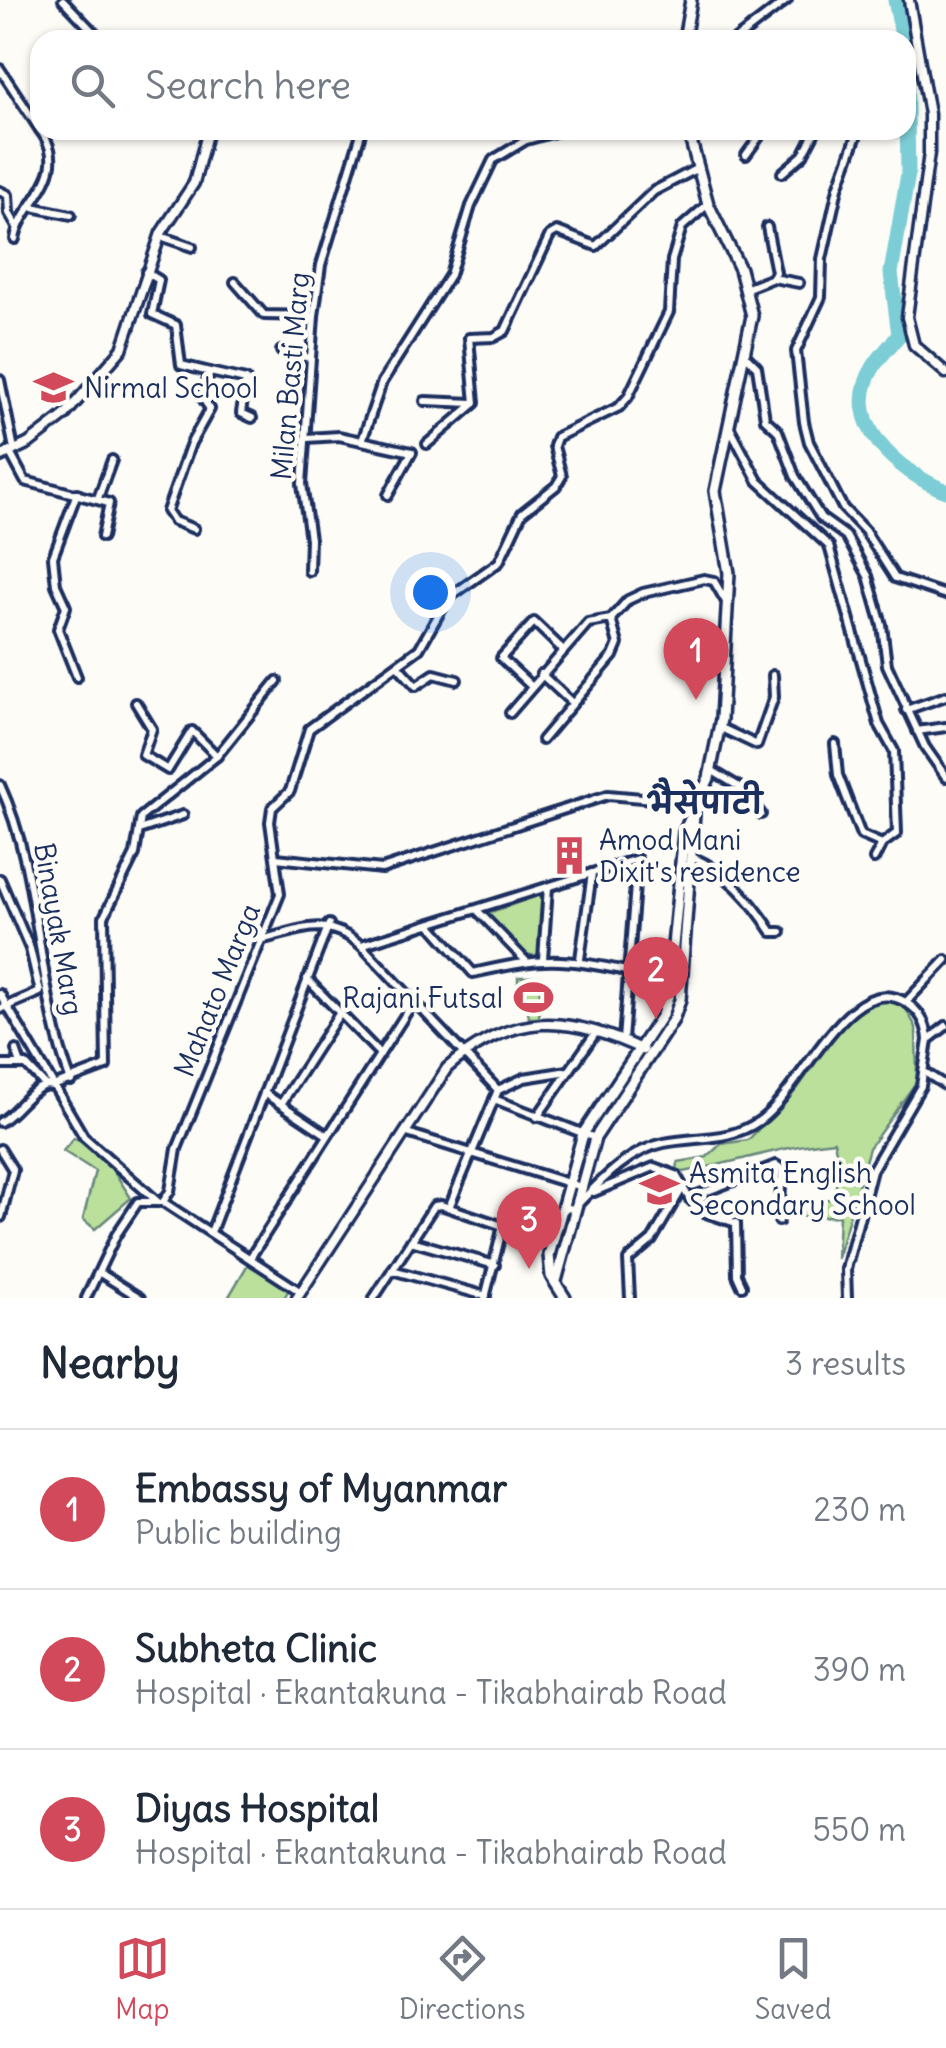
<!DOCTYPE html>
<meta charset="utf-8">
<style>
body{margin:0;font-family:Delius,"Playpen Sans Deva",sans-serif;background:#f2f2f3;color:#1f2937}
.you{position:absolute;left:430px;top:592px;width:35px;height:35px;margin:-25px;border:8px solid #fff;border-radius:50%;background:#1a73e8;box-shadow:0 0 0 15px #1a73e833}
.badge{display:grid;place-items:center;width:65px;height:65px;border-radius:50%;background:#d1495b;color:#fff;font-size:32px;font-weight:700}
.pin{position:absolute;translate:-50% -82px;filter:drop-shadow(0 2px 5px #0008)}
.pin::after{content:'';position:absolute;top:52px;width:35px;height:30px;background:inherit;clip-path:polygon(0 0,100% 0,50% 100%)}
.list{margin:0;padding:0;list-style:none}
h2{display:flex;justify-content:space-between;align-items:center;height:130px;margin:0;padding:0 40px;font-size:42px}
h2 small{font-size:32px;font-weight:400;color:#747a83}
.list li{display:grid;grid-template-columns:65px 1fr auto;gap:30px;align-items:center;box-sizing:border-box;height:160px;padding:0 40px;border-top:2px solid #e0e1e3}
.list b{display:block;font-size:38px;white-space:nowrap}
.list p{margin:0;font-size:32px;white-space:nowrap;color:#747a83}
.list em{font-size:32px;font-style:normal;color:#747a83}
.icon{flex:none;width:55px;height:55px;fill:none;stroke:currentColor;stroke-width:2;stroke-linecap:round;stroke-linejoin:round}
.map{position:relative;flex:none;width:946px;height:1298px;overflow:hidden}
.search{position:absolute;background:#fff;box-shadow:0 2px 8px #0004;left:30px;right:30px;top:30px;height:110px;display:flex;align-items:center;gap:25px;box-sizing:border-box;padding:0 35px;border-radius:30px;color:#747a83;font-size:38px}
.sheet{height:610px;background:#fff}
nav{display:flex;justify-content:space-around;align-items:center;box-sizing:border-box;height:140px;border-top:2px solid #e0e1e3;background:#fff;font-size:28px;color:#747a83}
nav a{display:grid;justify-items:center;gap:5px}
nav .on{color:#d1495b}
.map>svg:first-child{display:block}
.green{fill:#bae09c;stroke:#6a887d;stroke-width:2.5}
.lines{fill:none;stroke-linecap:round;stroke-linejoin:round}
.river{stroke:#7ccdd5;stroke-width:15}
.minor-casing{stroke:#1b2f5e;stroke-width:14}
.tertiary-casing{stroke:#1b2f5e;stroke-width:15}
.secondary-casing{stroke:#1b2f5e;stroke-width:16}
.minor{stroke:#fdfcf7;stroke-width:6}
.tertiary{stroke:#fdfcf7;stroke-width:8}
.secondary{stroke:#fdfcf7;stroke-width:9}
.labels{text-anchor:middle;dominant-baseline:central;stroke-width:9;stroke-linejoin:round;paint-order:stroke}
.street-label{font-size:28px;fill:#1b2f5e;stroke:#fdfcf7}
.poi-label{font-size:28px;fill:#1b2f5e;stroke:#fdfcf7;text-anchor:start}
.neighbourhood-label{font-size:30px;font-weight:bold;fill:#1b2f5e;stroke:#fdfcf7}
</style>
<div class="map">
<svg width="946" height="1298" viewBox="0 0 946 1298">
<rect width="100%" height="100%" fill="#fdfcf7"/>
<filter id="ink" filterUnits="userSpaceOnUse"><feTurbulence type="fractalNoise" baseFrequency=".01" numOctaves="2"/><feDisplacementMap in="SourceGraphic" scale="20" xChannelSelector="R" yChannelSelector="G"/><feConvolveMatrix kernelMatrix="1 2 1 2 8 2 1 2 1" color-interpolation-filters="sRGB"/></filter>
<g filter="url(#ink)">
<g class="green">
<path d="M539 895 543 896 540 952 535 956 523 953 486 914Z"/>
<path d="M518 977H540L539 1018H529L526 995 518 994Z"/>
<path d="M884 999 903 1004 916 1027 917 1081 869 1148 837 1259 839 1216 788 1217 789 1200 834 1199 839 1165 834 1141C780 1146 730 1165 677 1173L678 1162 707 1157 721 1144 748 1140 798 1088 849 1015Z"/>
<path d="M74 1138 103 1154 131 1198 95 1229 83 1219 95 1171 63 1151Z"/>
<path d="M248 1264 289 1289 284 1298H228Z"/>
</g>
<g class="lines">
<g class="river">
<path d="M895 0 903 40"/>
<path d="M906 56 908 174 891 273 899 335C891 345 881 355 874 366 838 423 899 472 946 491"/>
</g>
<defs>
<g id="minor">
<path d="M63 0 101 40"/>
<path d="M735 40 787 0"/>
<path d="M0 69 40 130"/>
<path d="M853 130 856 138 838 188 822 259 821 297 796 351 804 422 809 442 843 508 865 531 895 578 946 595"/>
<path d="M746 155 764 130"/>
<path d="M782 173 803 155 816 130"/>
<path d="M0 191 8 195 9 213 17 227"/>
<path d="M32 207 71 215"/>
<path d="M160 236 192 247"/>
<path d="M15 239C21 202 74 174 40 130"/>
<path d="M146 272 159 280 152 314 176 325 181 365 210 372 202 397 210 409 191 443 167 511 174 521 194 529"/>
<path d="M773 278 799 283"/>
<path d="M235 282 264 315 314 316"/>
<path d="M745 289 773 278 776 272 767 227"/>
<path d="M281 351 310 358"/>
<path d="M746 356 757 367 765 419 778 431 795 476 821 518 846 536 868 576 882 625 887 665 925 747 946 777"/>
<path d="M210 372 246 380 241 413 252 418"/>
<path d="M0 380 14 449"/>
<path d="M425 401 473 403"/>
<path d="M730 428 758 481 829 546 879 724 894 751 897 833 882 844 874 859"/>
<path d="M307 438 339 436 412 452 388 495"/>
<path d="M362 441 382 382 450 275 471 206 493 160 526 140 562 130"/>
<path d="M427 444 475 403 469 338 494 337 505 331 550 235 557 231 596 246 654 191 698 168"/>
<path d="M9 451 25 481 109 503 102 537"/>
<path d="M77 493 53 557 56 585 66 607 58 629 77 677"/>
<path d="M98 498 112 460"/>
<path d="M309 571 310 539 302 484 314 316 321 265 362 130"/>
<path d="M398 666 416 686 434 674 457 680"/>
<path d="M541 674 570 701"/>
<path d="M530 685 501 658 534 622 563 650"/>
<path d="M136 703 152 729 143 755 168 770 192 731 217 756"/>
<path d="M906 710 946 696"/>
<path d="M510 713 588 623 611 619 628 600 643 593 704 579 714 581 725 600"/>
<path d="M719 727 757 745 774 697 773 675"/>
<path d="M917 731 946 727"/>
<path d="M542 740 613 656 618 644 611 619"/>
<path d="M835 744 838 775 861 835 882 844"/>
<path d="M711 770 741 788 761 814"/>
<path d="M0 785C42 876 35 986 71 1081"/>
<path d="M139 830 183 815"/>
<path d="M692 857C727 872 751 900 772 932H781"/>
<path d="M276 858 382 869 608 795 699 803"/>
<path d="M0 879 30 949 40 992 0 1009"/>
<path d="M477 910 525 960"/>
<path d="M430 924 473 973C544 957 559 957 631 972"/>
<path d="M264 939C306 929 324 916 361 945L498 1090"/>
<path d="M361 945 637 859 623 1040"/>
<path d="M543 959 548 887"/>
<path d="M580 959 592 873"/>
<path d="M307 979 379 1053"/>
<path d="M0 994 84 1137 158 1202"/>
<path d="M906 1002 946 960"/>
<path d="M16 1050 21 1064"/>
<path d="M2 1065H26L45 1085 53 1086 106 1066 104 917 135 854 141 817 217 756 277 681"/>
<path d="M926 1073 946 1086"/>
<path d="M264 1093 327 1135"/>
<path d="M494 1099 595 1138"/>
<path d="M281 1104 339 1014"/>
<path d="M537 1117 597 1031"/>
<path d="M0 1122C18 1111 26 1092 46 1085"/>
<path d="M407 1133 578 1186"/>
<path d="M0 1149 13 1170 1 1217"/>
<path d="M594 1192 654 1167 676 1175 689 1198 776 1165 782 1169 779 1221"/>
<path d="M689 1198 703 1212 736 1223 737 1275 742 1286"/>
<path d="M163 1202 170 1191 177 1149 280 894 270 822 272 808 290 791 309 729 419 649 448 598 499 562 522 513 556 486 562 476 554 446 557 437 619 407 628 397 669 312 672 260 682 227 708 204"/>
<path d="M163 1202 301 1292"/>
<path d="M450 1205 498 1090 524 1078 568 1071"/>
<path d="M563 1207 573 1209C598 1184 628 1150 664 1143 698 1136 729 1142 759 1121 802 1091 850 966 907 1003 921 1012 927 1024 928 1040"/>
<path d="M211 1232 329 924"/>
<path d="M411 1241 495 1265"/>
<path d="M250 1258 414 1001"/>
<path d="M392 1270 486 1296"/>
<path d="M100 1273 140 1298"/>
<path d="M86 1298 116 1235 138 1202H157"/>
<path d="M374 1298 434 1206 441 1205 503 1226 485 1298"/>
<path d="M630 1298 628 1260 652 1240 683 1187"/>
<path d="M847 1298 846 1269 872 1170 921 1086 928 1040 946 1026"/>
</g>
<g id="tertiary">
<path d="M909 0 929 114V153L907 317 914 345 946 373"/>
<path d="M0 457 29 443 64 416 122 349 161 233 194 183 208 130"/>
<path d="M297 1298 447 1068C513 1011 568 1014 643 1050"/>
</g>
<g id="secondary">
<path d="M684 40 691 0"/>
<path d="M556 1281 595 1138 673 1020 680 1000 694 815"/>
<path d="M565 1298 551 1276 549 1255 583 1134 662 1015 668 997 684 832 709 778 721 719 729 573 715 491 752 316 740 269 708 204 688 130"/>
</g>
</defs>
<use href="#minor" class="minor-casing"/>
<use href="#tertiary" class="tertiary-casing"/>
<use href="#secondary" class="secondary-casing"/>
<use href="#minor" class="minor"/>
<use href="#tertiary" class="tertiary"/>
<use href="#secondary" class="secondary"/>
</g>
</g>
<defs>
<symbol id="school-bare" viewBox="-9 -9 18 18"><path d="M0-5L7-2L0 1L-7-2ZM-4 1L0 2.5L4 1V4Q0 6-4 4Z" fill="#d1495b" stroke="#fdfcf7" stroke-width="2.5" paint-order="stroke"/></symbol>
<symbol id="building-bare" viewBox="-9 -9 18 18"><path d="M-4-6H4V6H1V3H-1V6H-4ZM-2.5-4.3h1.7v1.8h-1.7ZM.8-4.3h1.7v1.8H.8ZM-2.5-1h1.7V.8h-1.7ZM.8-1h1.7V.8H.8Z" fill="#d1495b" stroke="#fdfcf7" stroke-width="2.5" paint-order="stroke"/></symbol>
<symbol id="stadium-bare" viewBox="-9 -9 18 18"><path d="M0-5a6.5 5 0 1 0 0 10a6.5 5 0 1 0 0-10ZM-3.5-1.8h7v3.6h-7Z" fill="#d1495b" stroke="#fdfcf7" stroke-width="2.5" paint-order="stroke"/></symbol>
</defs>
<g fill-rule="evenodd">
<use href="#school-bare" x="26" y="360" width="55" height="55"/>
<use href="#building-bare" x="542" y="828" width="55" height="55"/>
<use href="#stadium-bare" x="506" y="970" width="55" height="55"/>
<use href="#school-bare" x="632" y="1162" width="55" height="55"/>
</g>
<g class="labels">
<g class="street-label">
<text transform="translate(290 376) rotate(-85)">Milan Basti Marg</text>
<text transform="translate(59 929) rotate(80)">Binayak Marg</text>
<text transform="translate(217 990) rotate(-68)">Mahato Marga</text>
</g>
<g class="poi-label">
<text x="84" y="388">Nirmal School</text>
<text x="599" y="840">Amod Mani<tspan x="599" dy="32">Dixit's residence</tspan></text>
<text x="503" y="998" text-anchor="end">Rajani Futsal</text>
<text x="689" y="1173">Asmita English<tspan x="689" dy="32">Secondary School</tspan></text>
</g>
<g class="neighbourhood-label">
<text x="705" y="803">भैसेपाटी</text>
</g>
</g>
</svg>
<div class="you"></div>
<div class="pin badge" style="left:696px;top:700px">1</div>
<div class="pin badge" style="left:656px;top:1019px">2</div>
<div class="pin badge" style="left:529px;top:1269px">3</div>
<div class="search"><svg class="icon" aria-label="search" viewBox="0 0 24 24"><circle cx="10" cy="10" r="6"/><path d="M15 15l6 6"/></svg>Search here</div>
</div>
<section class="sheet">
<h2>Nearby<small>3 results</small></h2>
<ul class="list">
<li><span class="badge">1</span><div><b>Embassy of Myanmar</b><p>Public building</p></div><em>230 m</em></li>
<li><span class="badge">2</span><div><b>Subheta Clinic</b><p>Hospital · Ekantakuna - Tikabhairab Road</p></div><em>390 m</em></li>
<li><span class="badge">3</span><div><b>Diyas Hospital</b><p>Hospital · Ekantakuna - Tikabhairab Road</p></div><em>550 m</em></li>
</ul>
</section>
<nav>
<a class="on"><svg class="icon" aria-label="map" viewBox="0 0 24 24"><path d="M3 6l6-2 6 2 6-2v14l-6 2-6-2-6 2zM9 4v14M15 6v14"/></svg>Map</a>
<a><svg class="icon" aria-label="directions" viewBox="0 0 24 24"><path d="M12 3l9 9-9 9-9-9zM9 14v-3h6M13 9l2 2-2 2"/></svg>Directions</a>
<a><svg class="icon" aria-label="saved" viewBox="0 0 24 24"><path d="M7 4h10v16l-5-4-5 4z"/></svg>Saved</a>
</nav>
